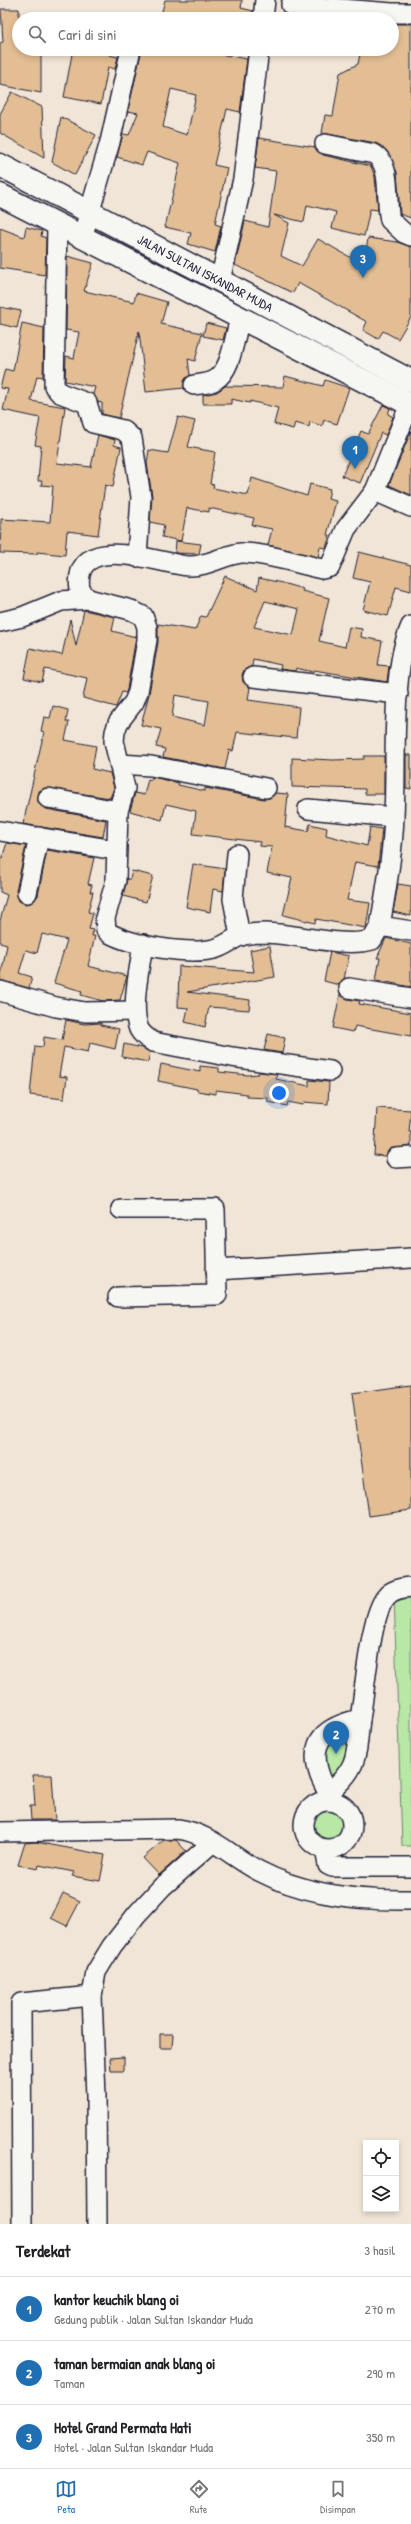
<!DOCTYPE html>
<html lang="id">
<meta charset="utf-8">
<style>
body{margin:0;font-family:"Patrick Hand",sans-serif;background:#f6f6f6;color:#202124}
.controls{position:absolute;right:12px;bottom:12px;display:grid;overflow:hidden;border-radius:0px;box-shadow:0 2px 6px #0003}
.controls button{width:36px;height:36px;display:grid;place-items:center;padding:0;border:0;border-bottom:1px solid #e0e0e0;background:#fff;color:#202124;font:20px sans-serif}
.you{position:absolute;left:279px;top:1093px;width:14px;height:14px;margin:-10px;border:3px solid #fff;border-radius:50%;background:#1a73e8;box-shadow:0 0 0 6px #1a73e833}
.badge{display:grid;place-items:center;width:26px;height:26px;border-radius:50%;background:#1f6fb2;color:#fff;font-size:13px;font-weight:700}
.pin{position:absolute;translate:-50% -33px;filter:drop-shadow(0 1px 2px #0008)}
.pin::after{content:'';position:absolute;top:21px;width:14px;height:12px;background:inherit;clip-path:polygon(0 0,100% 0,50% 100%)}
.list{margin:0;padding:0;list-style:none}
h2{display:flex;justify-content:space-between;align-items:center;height:52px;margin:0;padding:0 16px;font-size:17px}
h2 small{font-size:13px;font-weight:400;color:#757577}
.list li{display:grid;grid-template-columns:26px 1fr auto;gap:12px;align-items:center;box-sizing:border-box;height:64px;padding:0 16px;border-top:1px solid #e0e0e0}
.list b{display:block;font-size:15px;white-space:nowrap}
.list p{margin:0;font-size:13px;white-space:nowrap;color:#757577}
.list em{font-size:13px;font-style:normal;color:#757577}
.icon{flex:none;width:22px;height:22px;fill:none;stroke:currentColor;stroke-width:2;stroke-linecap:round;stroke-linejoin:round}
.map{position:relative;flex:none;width:411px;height:2224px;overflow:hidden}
.search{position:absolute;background:#fff;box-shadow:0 2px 6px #0003;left:12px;right:12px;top:12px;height:44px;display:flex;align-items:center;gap:10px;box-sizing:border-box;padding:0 14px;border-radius:22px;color:#757577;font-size:15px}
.sheet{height:244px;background:#fff}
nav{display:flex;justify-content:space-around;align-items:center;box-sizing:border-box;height:56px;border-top:1px solid #e0e0e0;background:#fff;font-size:11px;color:#757577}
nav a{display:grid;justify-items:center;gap:2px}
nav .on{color:#1f6fb2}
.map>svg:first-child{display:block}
.green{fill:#b9e7a6;stroke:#6e8470}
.building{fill:#e3be94;stroke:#22223b;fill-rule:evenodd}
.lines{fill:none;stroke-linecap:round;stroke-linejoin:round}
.minor-casing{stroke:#22223b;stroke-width:22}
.highway-casing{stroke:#22223b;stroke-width:25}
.minor{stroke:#f6f6f2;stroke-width:19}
.highway{stroke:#f6f6f2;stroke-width:22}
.labels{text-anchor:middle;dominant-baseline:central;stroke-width:3.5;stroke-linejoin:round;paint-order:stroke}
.street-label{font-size:13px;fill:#22223b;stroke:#f6f6f2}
</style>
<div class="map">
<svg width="411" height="2224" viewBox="0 0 411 2224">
<rect width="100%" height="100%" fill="#f0e5d6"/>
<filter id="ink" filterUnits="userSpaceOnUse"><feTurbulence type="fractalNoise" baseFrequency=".025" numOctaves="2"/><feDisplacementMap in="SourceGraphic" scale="8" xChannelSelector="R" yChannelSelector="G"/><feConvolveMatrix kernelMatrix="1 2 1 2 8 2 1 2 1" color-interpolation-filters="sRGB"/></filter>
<g filter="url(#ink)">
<g class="green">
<path d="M411 1593V1846H402L394 1594Z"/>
<path d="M358 1719 352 1765 328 1787 320 1743Z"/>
<path d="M326 1804 343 1812 347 1829 336 1843H318L307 1830 310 1812Z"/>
</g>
<g class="building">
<path d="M165 0H242L241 8 253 11 252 19H160Z"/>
<path d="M1 9H19V49H41V93L0 85V43L3 42Z"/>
<path d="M392 24H411V218L400 214 397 172 387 151 376 143 322 133 325 115 333 116 340 73 358 64 361 49H392Z"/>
<path d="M73 49H110L109 55 118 57 115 69 108 67 101 104 64 97Z"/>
<path d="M142 49H192L247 59 240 112 227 109 214 165 227 168 215 224 221 226 215 252 188 244 191 233 165 227 180 163 147 152 142 165 117 157 123 134 129 135 138 113 128 111ZM171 89 196 95 187 135 163 127Z"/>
<path d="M12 92 42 107 44 158 0 133V114Z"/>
<path d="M61 117 96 135 75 175 52 162Z"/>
<path d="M259 138 315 147 323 155 371 166 375 177 378 210 370 209 364 236 332 228 336 212 307 205 304 222 274 215 289 223 281 256 302 266 318 239 364 265 368 238 397 242 411 247V317L398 339 383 331 378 339 363 330 367 322 298 283 293 293 235 265 245 221 268 227 276 171 255 168Z"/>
<path d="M26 227 42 231 41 236 46 238 45 275 0 268V228L24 237Z"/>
<path d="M67 256 93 263 84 291 134 302 136 293 167 302 161 324 202 333 195 361 188 359 190 375 184 381V388L146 392 139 331 119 418 102 414V403L98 402 93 394 95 387 65 381 66 356 74 358 79 332 66 330Z"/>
<path d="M0 307 21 311 17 328 0 324Z"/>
<path d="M22 323 44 328 43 377 37 376 31 401 65 407 57 463 91 467 98 435 115 440 114 445 121 447 113 487 105 485 98 535 67 531 65 555 37 552V554L0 553 1 519 50 522 53 486 41 485 42 481H38L41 446 35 445 40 418 3 410 8 389 0 388 5 369 13 371Z"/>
<path d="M206 323 226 328 223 340 203 336Z"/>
<path d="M285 376 323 386 325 380 349 388 337 424 324 420 322 426 310 422 309 427 295 423 293 429 274 424 278 408 250 401V403L231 399V404H203V395L217 392 225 386 283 387Z"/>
<path d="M383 405 390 408 388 414 393 417 386 435 381 433 360 483 342 476 361 431 368 434Z"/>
<path d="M178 417 195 421 188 447 215 452 210 484 214 485 213 488 248 495 252 478 307 496 310 484 330 489 328 499 336 501 327 535H330L326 548 320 547 318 557 268 545 272 529 252 525 254 518 209 508V512L187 508 181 541 162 537 164 525 150 522 152 496 147 463 149 450 168 453Z"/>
<path d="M411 431V495L389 485Z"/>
<path d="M176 541 201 544 199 554 175 553Z"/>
<path d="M359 552 411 565V591L396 587 388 616 363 610 370 582 353 578Z"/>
<path d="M225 576 257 590 259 578 282 583 303 589 302 591 329 598 319 641 345 647 349 627 362 629 361 637 382 641 378 665 389 666 387 682 314 670 313 672 296 668 295 671 280 669 281 665 253 659 252 666 244 670 242 675 243 682 250 687 248 700 299 707 296 738 237 732 233 751 229 750 225 769 163 757 165 749 156 747 161 729 141 725 149 694 158 642V624L195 630 201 616 206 617ZM265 601 299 609 293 635 254 627ZM175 695 209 701 205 725 172 717Z"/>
<path d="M84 610 115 617 112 631 136 637 127 689 126 693 122 692 116 707 83 698 87 678 45 669 42 682 24 678 30 648 62 655 70 619 76 646Z"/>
<path d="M53 706 68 710 66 722H69L65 740 96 746 92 769 110 773 114 788 110 798 45 788 39 791 38 802 46 809 106 820 103 837 23 824 44 732 41 731 44 717 50 718Z"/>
<path d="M406 755H411V789L406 788Z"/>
<path d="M364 756H384V794H365V789L292 787V758L333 760 364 759Z"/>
<path d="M152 777 179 783 178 785 205 791V788L264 799 270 798 275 793 288 794 285 827 308 831 310 824 327 828 326 835 367 846 370 827 382 829 378 866 355 862 347 900 370 903 366 928 316 919 315 923 283 915 292 878 267 873 272 847 259 846 260 842 193 834 196 811 166 804 162 820 130 811 135 793 144 795 148 779 151 780Z"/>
<path d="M7 843 26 846 16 891 19 901 25 904 31 903 38 896 47 850 94 858 88 884 92 885 90 892H93L88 912 93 913 89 929 93 930 92 936H95L88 966 127 976 120 1000 103 1001 81 995 82 991 54 983 67 940 42 934 37 953 26 950 19 973 32 977 29 988 0 980 7 945 0 943V921L7 895 0 892V857L2 858Z"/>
<path d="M193 864 225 869 223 891 213 889 210 912 186 907Z"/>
<path d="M132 871 153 876 146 902 123 896 127 879H130Z"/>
<path d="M398 884 411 886V916L393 912Z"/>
<path d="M386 938 411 944V987L376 980 380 958H377Z"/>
<path d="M270 946 275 977 187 992 250 1000 249 1010 209 1007 205 1027 185 1022 188 1008 178 1007 179 966 254 972 250 950Z"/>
<path d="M330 952 349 956 344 979 339 985 324 981Z"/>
<path d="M340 994 347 999 360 1001 359 1004 411 1013V1036L355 1026 353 1032 333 1028Z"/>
<path d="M66 1020 84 1024 101 1023V1025L119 1029 115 1049 90 1043 88 1052 64 1047 59 1076 67 1077 64 1099 30 1095 35 1046 43 1047 44 1037 62 1040Z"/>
<path d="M268 1034 285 1038 282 1053 264 1050Z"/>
<path d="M124 1044 142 1048 150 1052 148 1062 122 1057Z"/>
<path d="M161 1064 200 1072V1066L219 1068V1072L248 1075 258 1074 259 1072 277 1074 276 1079 309 1086V1080L329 1082 328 1104 304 1102 303 1105 288 1102 287 1106 268 1102V1098L247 1097V1094L216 1090V1094L197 1091V1089L158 1081Z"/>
<path d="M377 1108 411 1110 409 1132H411V1146L390 1149 385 1156 374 1155Z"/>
<path d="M411 1385V1510L369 1516 352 1393Z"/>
<path d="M33 1775H52L55 1820H31L30 1806H35Z"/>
<path d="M164 1840H176L186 1851 159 1875 143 1858Z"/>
<path d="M36 1842 105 1855 100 1881 72 1876 74 1872 39 1865 38 1869 18 1865 25 1843Z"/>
<path d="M63 1893 80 1901 67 1926 51 1918Z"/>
<path d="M160 2034H173L172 2048H160Z"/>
<path d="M124 2057V2071H111L110 2058Z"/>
</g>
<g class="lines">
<defs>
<g id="minor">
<path d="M291 5 392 13H411"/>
<path d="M263 19 265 0"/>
<path d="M325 144 374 154C393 165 385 201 390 220L404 233 411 236"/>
<path d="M57 225 54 386 60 393 87 403 93 423 123 430 132 438 141 497 137 557"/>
<path d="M82 238 110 142 131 49"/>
<path d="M220 281 243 179 259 49"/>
<path d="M194 385C200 384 209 384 215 380 232 370 234 337 240 319"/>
<path d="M375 491 411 507"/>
<path d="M88 599 80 590C71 530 158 563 188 566 207 567 223 555 241 553 262 552 300 564 322 569L330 567 346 529 375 491 410 404"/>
<path d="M0 622 22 617 61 601 88 599 131 610 143 616 147 627V640L138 692 134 702 118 723 115 732 114 741 125 788 118 811 116 880 105 918 106 930 109 933C133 946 188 955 214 949 223 947 230 941 238 937 246 934 257 933 266 933 297 934 343 948 372 940L380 926 411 931"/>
<path d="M253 677 398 694"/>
<path d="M120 764 151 766 266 788"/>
<path d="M48 798 118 811"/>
<path d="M308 809 394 817"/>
<path d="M0 831 115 850"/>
<path d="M237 854 233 899 240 936"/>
<path d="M27 893 39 837"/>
<path d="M380 926C386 890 393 852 394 815 397 763 390 671 411 626"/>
<path d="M143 944C140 968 130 1007 139 1029 142 1035 147 1038 153 1042L232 1057 330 1071"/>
<path d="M349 988 411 998"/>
<path d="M0 991 56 1007 85 1012 135 1011"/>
<path d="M396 1158 411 1157"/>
<path d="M216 1270 411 1258"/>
<path d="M118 1297 217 1295 215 1209H121"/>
<path d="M329 1792C359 1768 356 1754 360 1719"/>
<path d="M329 1801C329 1791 324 1786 320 1776 307 1739 328 1726 360 1719 365 1691 370 1615 386 1597 392 1589 402 1588 411 1587"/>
<circle cx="328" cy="1825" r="24"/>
<path d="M0 1832 178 1829C209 1833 232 1857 259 1871 305 1895 360 1901 411 1900"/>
<path d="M325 1849 328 1865 332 1867H411"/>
<path d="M22 2224 21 2003 92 1996"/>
<path d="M97 2224 96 2096 92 1996 96 1972 112 1946 137 1914 162 1887 213 1842"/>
</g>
<g id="highway">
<path id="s1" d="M0 165 411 381"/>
<path d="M0 195 411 405"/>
</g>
</defs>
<use href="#minor" class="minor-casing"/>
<use href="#highway" class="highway-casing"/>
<use href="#minor" class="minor"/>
<use href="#highway" class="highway"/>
</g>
</g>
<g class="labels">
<g class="street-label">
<text stroke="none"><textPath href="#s1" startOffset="232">JALAN SULTAN ISKANDAR MUDA</textPath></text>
</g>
</g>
</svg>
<div class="controls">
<button><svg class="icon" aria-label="locate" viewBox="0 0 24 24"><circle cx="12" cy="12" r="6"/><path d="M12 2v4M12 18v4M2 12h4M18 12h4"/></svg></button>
<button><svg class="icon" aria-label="layers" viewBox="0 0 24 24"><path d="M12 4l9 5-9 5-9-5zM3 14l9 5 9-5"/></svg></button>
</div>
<div class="you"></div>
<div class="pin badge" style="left:355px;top:469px">1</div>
<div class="pin badge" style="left:336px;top:1754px">2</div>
<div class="pin badge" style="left:363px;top:278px">3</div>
<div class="search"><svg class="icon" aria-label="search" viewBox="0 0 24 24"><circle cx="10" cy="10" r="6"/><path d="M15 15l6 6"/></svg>Cari di sini</div>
</div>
<section class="sheet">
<h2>Terdekat<small>3 hasil</small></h2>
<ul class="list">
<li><span class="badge">1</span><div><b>kantor keuchik blang oi</b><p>Gedung publik · Jalan Sultan Iskandar Muda</p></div><em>270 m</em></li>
<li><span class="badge">2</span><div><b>taman bermaian anak blang oi</b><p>Taman</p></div><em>290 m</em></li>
<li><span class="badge">3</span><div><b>Hotel Grand Permata Hati</b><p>Hotel · Jalan Sultan Iskandar Muda</p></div><em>350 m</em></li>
</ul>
</section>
<nav>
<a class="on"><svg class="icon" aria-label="map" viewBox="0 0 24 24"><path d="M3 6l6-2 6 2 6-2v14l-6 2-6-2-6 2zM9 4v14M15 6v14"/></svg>Peta</a>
<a><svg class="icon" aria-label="directions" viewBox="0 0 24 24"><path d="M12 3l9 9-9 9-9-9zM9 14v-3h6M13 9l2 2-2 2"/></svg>Rute</a>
<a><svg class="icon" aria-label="saved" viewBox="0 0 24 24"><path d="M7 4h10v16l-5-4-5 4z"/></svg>Disimpan</a>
</nav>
